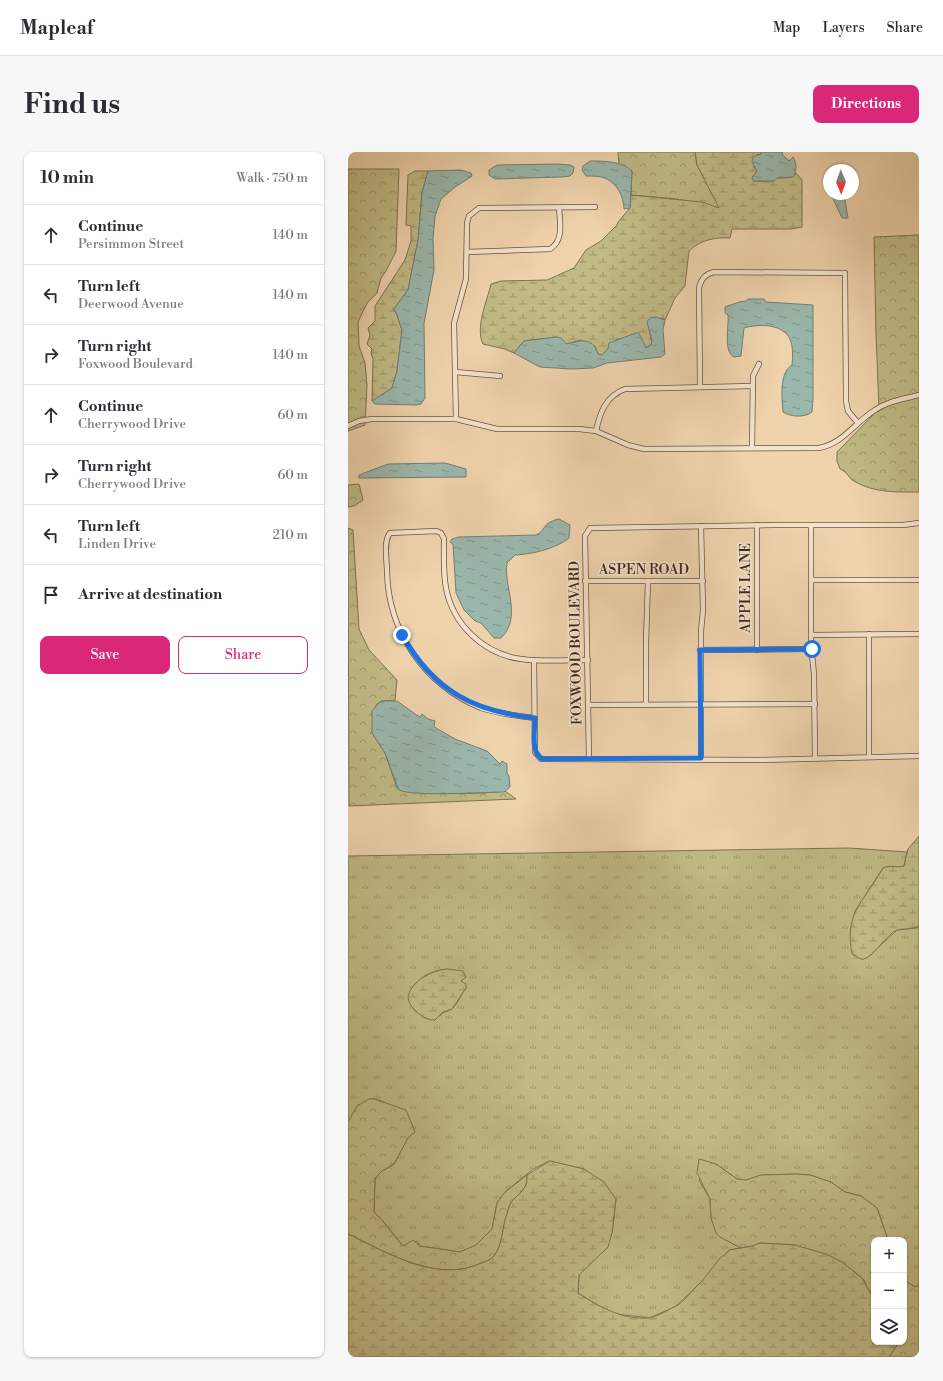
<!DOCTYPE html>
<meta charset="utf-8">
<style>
body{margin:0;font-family:"Libre Bodoni",serif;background:#f7f7f7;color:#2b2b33}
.controls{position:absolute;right:12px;bottom:12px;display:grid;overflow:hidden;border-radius:8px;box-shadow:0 1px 3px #0004}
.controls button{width:36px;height:36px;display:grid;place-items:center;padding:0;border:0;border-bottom:1px solid #e1e1e2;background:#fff;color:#2b2b33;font:20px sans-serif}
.compass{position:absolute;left:475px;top:12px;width:36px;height:36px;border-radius:50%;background:#fff;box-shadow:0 1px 3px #0004;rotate:179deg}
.stop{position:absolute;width:12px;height:12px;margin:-9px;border:3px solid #1a73e8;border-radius:50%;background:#fff}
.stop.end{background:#1a73e8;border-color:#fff;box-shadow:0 1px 4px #0008}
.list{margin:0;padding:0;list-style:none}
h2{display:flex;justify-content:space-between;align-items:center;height:52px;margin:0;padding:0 16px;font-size:17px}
h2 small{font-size:13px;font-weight:400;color:#7c7c81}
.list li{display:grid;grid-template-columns:26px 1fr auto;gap:12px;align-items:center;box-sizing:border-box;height:60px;padding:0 16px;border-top:1px solid #e1e1e2}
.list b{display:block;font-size:15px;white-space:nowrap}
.list p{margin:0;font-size:13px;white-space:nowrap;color:#7c7c81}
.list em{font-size:13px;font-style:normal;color:#7c7c81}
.actions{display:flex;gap:8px;padding:12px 16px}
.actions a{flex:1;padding:9px 0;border:1px solid #db2777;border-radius:8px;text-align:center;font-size:14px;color:#db2777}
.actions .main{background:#db2777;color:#fff}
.icon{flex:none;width:22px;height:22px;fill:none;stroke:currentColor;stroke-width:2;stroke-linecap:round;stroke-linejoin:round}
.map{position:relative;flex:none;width:571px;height:1205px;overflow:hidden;border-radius:8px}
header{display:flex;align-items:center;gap:24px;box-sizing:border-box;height:56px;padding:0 20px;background:#fff;border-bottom:1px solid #e1e1e2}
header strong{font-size:19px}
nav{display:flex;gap:22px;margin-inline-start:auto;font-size:14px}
.intro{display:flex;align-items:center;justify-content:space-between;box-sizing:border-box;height:96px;padding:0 24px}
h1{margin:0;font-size:28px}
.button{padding:10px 18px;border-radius:8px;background:#db2777;color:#fff;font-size:14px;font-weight:700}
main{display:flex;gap:24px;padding:0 24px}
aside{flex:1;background:#fff;border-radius:8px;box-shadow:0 1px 3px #0004}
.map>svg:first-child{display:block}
.grass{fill:url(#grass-tufts);stroke:#7e7253;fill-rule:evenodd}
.forest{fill:url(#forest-crowns);stroke:#7e7253}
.wetland{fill:url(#wetland-marsh);stroke:#7e7253}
.water{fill:url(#water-ripples);stroke:#747e74}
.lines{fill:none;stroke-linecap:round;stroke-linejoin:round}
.street-casing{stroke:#685444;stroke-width:6}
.street{stroke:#f5e2ca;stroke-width:4.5}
.route{stroke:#1a73e8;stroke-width:5}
.labels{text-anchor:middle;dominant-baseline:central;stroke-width:3.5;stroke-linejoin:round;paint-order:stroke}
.street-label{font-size:14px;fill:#3b2921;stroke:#f5e2ca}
</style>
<header>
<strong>Mapleaf</strong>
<nav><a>Map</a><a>Layers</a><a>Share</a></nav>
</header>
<div class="intro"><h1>Find us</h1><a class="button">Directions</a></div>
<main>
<aside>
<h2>10 min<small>Walk · 750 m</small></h2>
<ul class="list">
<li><svg class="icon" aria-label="ahead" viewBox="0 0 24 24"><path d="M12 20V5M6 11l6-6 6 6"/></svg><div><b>Continue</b><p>Persimmon Street</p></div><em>140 m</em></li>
<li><svg class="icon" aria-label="left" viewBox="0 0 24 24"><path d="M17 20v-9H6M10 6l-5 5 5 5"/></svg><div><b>Turn left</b><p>Deerwood Avenue</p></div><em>140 m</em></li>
<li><svg class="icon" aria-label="right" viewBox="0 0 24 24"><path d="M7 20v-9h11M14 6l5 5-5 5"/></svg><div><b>Turn right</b><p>Foxwood Boulevard</p></div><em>140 m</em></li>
<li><svg class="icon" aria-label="ahead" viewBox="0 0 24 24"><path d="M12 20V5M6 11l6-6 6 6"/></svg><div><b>Continue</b><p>Cherrywood Drive</p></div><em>60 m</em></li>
<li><svg class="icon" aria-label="right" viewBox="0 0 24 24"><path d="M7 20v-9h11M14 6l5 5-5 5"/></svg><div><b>Turn right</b><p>Cherrywood Drive</p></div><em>60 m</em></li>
<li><svg class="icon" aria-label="left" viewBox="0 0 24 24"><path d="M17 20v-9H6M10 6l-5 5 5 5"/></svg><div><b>Turn left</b><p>Linden Drive</p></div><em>210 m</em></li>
<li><svg class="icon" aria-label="arrive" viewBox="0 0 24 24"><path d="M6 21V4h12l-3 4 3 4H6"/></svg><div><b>Arrive at destination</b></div></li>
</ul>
<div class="actions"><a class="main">Save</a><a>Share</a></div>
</aside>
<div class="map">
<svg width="571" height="1205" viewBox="0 0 571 1205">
<defs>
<pattern id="grass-tufts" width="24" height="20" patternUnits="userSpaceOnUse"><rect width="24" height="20" fill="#c0ba85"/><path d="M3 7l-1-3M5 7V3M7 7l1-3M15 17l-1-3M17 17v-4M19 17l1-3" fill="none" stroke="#9d976c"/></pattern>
<pattern id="forest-crowns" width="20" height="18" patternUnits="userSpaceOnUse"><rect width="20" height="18" fill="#c0ba85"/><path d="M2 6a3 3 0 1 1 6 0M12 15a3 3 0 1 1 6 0" fill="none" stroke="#9d976c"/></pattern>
<pattern id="wetland-marsh" width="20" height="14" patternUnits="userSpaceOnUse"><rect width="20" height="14" fill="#c0ba85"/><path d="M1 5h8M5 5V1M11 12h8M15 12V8" fill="none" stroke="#9d976c"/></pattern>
<pattern id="water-ripples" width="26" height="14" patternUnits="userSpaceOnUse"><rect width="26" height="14" fill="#9ab7ac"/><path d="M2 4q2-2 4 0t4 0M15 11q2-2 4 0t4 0" fill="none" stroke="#7f958c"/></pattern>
</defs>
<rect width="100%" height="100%" fill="#efd3ad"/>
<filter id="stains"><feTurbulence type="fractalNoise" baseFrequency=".005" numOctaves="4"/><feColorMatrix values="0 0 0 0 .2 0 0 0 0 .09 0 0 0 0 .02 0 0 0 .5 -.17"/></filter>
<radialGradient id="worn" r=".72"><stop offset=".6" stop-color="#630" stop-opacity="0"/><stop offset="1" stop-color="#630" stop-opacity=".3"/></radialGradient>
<path class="grass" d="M501 696 559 700 556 714C549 716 540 713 535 716L507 759 502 782 523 802 549 778 568 776 571 774V1133L567 1135 559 1130 556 1124V1088H540L529 1056 513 1044 497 1040 483 1030 462 1023 448 1022 414 1023 398 1029 389 1027 368 1012 351 1028 362 1047 363 1066 372 1085 393 1096 381 1098 361 1123 327 1155 301 1166 268 1162 256 1157 230 1141 231 1123 244 1109 264 1081 268 1047 236 1017 201 1009 184 1018 157 1040 149 1051 144 1077 128 1093 112 1100 72 1094 69 1089 55 1094C45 1082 37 1070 26 1060L27 1026 34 1019 46 1012 60 985 67 980C54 966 42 946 21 947L0 970V704ZM99 817 115 827 113 829 118 836C113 842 111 850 105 856 101 860 95 859 92 864L67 859 62 850C69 828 75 820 99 817Z"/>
<g class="forest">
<path d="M270 0H347L349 13 372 56 329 47 283 43 284 19 271 12Z"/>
<path d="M0 17H51L48 99 38 119 33 126 29 141 19 151 10 170 11 194 17 211 19 233 17 273 0 279Z"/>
<path d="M571 83V340C548 340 526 341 506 329 500 326 501 321 492 317L489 309V300L531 257 528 181 526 85Z"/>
<path d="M11 332 15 348 6 354 0 355V333Z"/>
<path d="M0 376 5 378 11 477 21 498 49 528 47 548 33 549 28 553 24 581 37 601 49 636C63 644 138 642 157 639L168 647 1 654Z"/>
<path d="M21 947H26L58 958 67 980 60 986 46 1012 34 1019 27 1026 26 1060C37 1070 44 1082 55 1094L65 1088 72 1094 112 1100 128 1093 144 1077 149 1051 157 1040 179 1023C180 1036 173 1040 165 1048 162 1051 160 1057 159 1062 154 1074 155 1095 145 1105 140 1110 132 1111 126 1114 83 1128 38 1100 0 1082V970L9 954Z"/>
<path d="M351 1007 368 1012 389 1027 398 1028 413 1023 448 1022 462 1023 483 1030 497 1040 513 1044 529 1056 540 1088H526V1143L522 1141 515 1127 494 1110 447 1093 412 1091 405 1094 393 1096 372 1085 368 1081 363 1066 362 1047 349 1021Z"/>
<path d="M556 1124 559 1130 567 1135 571 1133V1205H541L551 1190H556V1184L558 1181 556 1175Z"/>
</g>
<g class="wetland">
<path d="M347 0H413V2L408 3 406 15 409 19 404 26 406 29 422 30 429 26 445 25 448 21 454 28V75L443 77H384L382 86C367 85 352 88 341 99L337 134 327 146 317 168 314 166 301 178 304 191 298 196 294 190 280 184 275 187H269L254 203 250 202 247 194 233 188 218 192 209 185 176 189 166 201 157 197 135 192C127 176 139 149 143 132L153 129 199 128 226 116 238 98 253 89 269 73 270 70 282 56 283 43 354 50 371 56 349 13Z"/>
<path d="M67 19H80L74 41 70 88 60 138 46 157 49 163 54 178 49 219 44 236 24 249 25 207 23 201 24 197 19 192 22 183 20 176 27 169V154L57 108 63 89V74L58 73 60 23Z"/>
<path d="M571 684V774C564 778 557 776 549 778 537 783 527 804 516 807 512 808 508 804 504 802 496 760 516 750 535 716 541 713 549 716 556 714L560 697Z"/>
<path d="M99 817 115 819 118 825 113 829 118 832V836L104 857 95 860 87 868C76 869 56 853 61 841 68 826 84 819 99 817Z"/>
<path d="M202 1009 236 1017 256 1030 268 1047 264 1081 260 1095 231 1123 230 1141C252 1155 274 1168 301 1166 309 1165 319 1158 326 1155 334 1152 341 1142 347 1136 357 1127 364 1116 372 1106 375 1103 378 1103 381 1098L405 1094 412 1091 447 1093 478 1102 494 1110 515 1127 522 1141 526 1143V1190H551L541 1205H0V1082C38 1100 83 1128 126 1114 132 1111 140 1110 145 1105 155 1095 154 1074 159 1062 160 1057 162 1051 165 1048 173 1040 180 1036 179 1023Z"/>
</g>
<g class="water">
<path d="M413 0H435L434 2 441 9 445 5C449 12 449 18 445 25L429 26 426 29H406L404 26 409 19 404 10 405 5 413 2Z"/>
<path d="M242 9C254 9 275 9 284 19L282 56 276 57C276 45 269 31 257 26 252 24 244 24 238 24L234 18 235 14Z"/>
<path d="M210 12 222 13 226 15 225 21 222 24 213 25 147 27 141 23V18L149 13Z"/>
<path d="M113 18 123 21 124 24 107 35 93 47 87 64 85 87 86 118 76 171 77 246 73 252 68 253 27 252 24 249 44 236 49 219 54 178 49 163 46 157 60 138 70 88 74 41 80 19Z"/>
<path d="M483 42H494L497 48 500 66H494Z"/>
<path d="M400 147H416L418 150 465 153V247L464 260C456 266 443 265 435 260 434 245 431 221 444 213 445 205 445 194 442 187 434 171 410 172 396 176L393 204 386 205C375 200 381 174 380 163L377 161V155L391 150 398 149Z"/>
<path d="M308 165 317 168 315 178 317 202 313 205 259 211 245 216 223 217 192 215 166 201 176 189 209 185 213 186 218 192C233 189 244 184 250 202L254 203 260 197 261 191 288 181H291L298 196 303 193 304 188 299 170 302 166Z"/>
<path d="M97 311 118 317V325L11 326V323L40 312Z"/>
<path d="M211 367 222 373 221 386C207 397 185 402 167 403L159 411C155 435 175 465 153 486H146L133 471 127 469 116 458 108 441 105 392 102 390 104 387 111 385 188 383C199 378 193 371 211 367Z"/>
<path d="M33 549H49L70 564 72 565 74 562 80 567 87 569 86 574 88 576 107 587 139 599 152 612 154 609 159 612V621L161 624 162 635 156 640C136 640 65 645 51 638L37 601 24 581V559Z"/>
</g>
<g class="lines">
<defs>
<g id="street">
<path d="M119 100 202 97C216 89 212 70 211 56"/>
<path d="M107 220 152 224"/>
<path d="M352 235 351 136C353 127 357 122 366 120L497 121 498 249 500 259 510 271"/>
<path d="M108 267 106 171 118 127 119 71 121 64 131 56 247 55"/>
<path d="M0 274 11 269 24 267H108L149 277H231L248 279 280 293 296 297 471 296C496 291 506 271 527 258 540 249 556 247 571 243"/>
<path d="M248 279C252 260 258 244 277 237L404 234"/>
<path d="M404 296 405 224 411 212"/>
<path d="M409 373V498"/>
<path d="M463 374V493L466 522 467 606"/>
<path d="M463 428H571"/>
<path d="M237 429H355"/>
<path d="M521 482V605"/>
<path d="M463 483 571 482"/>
<path d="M352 498 463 497"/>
<path d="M186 508 187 600 193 607 410 608 571 604"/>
<path d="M298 552V490L300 429"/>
<path d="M241 553 467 552"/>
<path d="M187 566C169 564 151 562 133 556 77 533 40 480 39 419 39 409 35 389 42 381L88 379 93 381 96 387C96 403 95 420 98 436 105 473 136 502 173 507 195 510 218 508 240 508"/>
<path d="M241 607 237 384 242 376 425 373H555L571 371"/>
<path d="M353 607V479L355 458 353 374"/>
</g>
</defs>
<use href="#street" class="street-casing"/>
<use href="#street" class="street"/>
</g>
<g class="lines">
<path class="route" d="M54 483C86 539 124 559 187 566 187 577 182 603 195 607L353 606 352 498 464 497"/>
</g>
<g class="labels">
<g class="street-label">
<text x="296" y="418">ASPEN ROAD</text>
<text transform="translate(398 436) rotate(-90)">APPLE LANE</text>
<text transform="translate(228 491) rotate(-91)">FOXWOOD BOULEVARD</text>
</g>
</g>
<rect width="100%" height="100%" filter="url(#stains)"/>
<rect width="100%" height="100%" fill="url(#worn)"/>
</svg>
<div class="controls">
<button>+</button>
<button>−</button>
<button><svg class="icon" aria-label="layers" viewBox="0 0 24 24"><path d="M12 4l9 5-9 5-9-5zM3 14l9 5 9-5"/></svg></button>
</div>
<svg class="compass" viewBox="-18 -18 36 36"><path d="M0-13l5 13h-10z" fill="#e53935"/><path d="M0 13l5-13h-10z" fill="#7c7c81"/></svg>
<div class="stop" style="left:464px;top:497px"></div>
<div class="stop end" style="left:54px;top:483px"></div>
</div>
</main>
